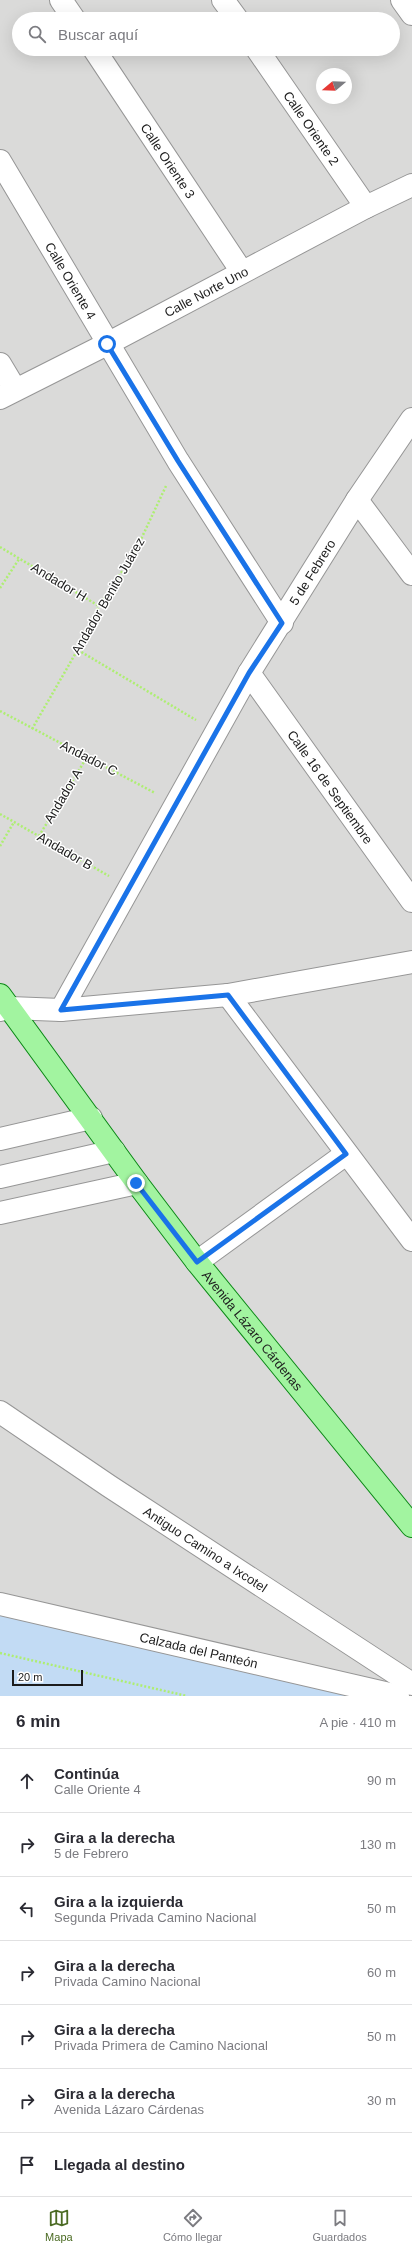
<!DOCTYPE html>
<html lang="es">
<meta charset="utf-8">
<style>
body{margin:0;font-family:Arial,sans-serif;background:#f2f2f3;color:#2b2b33}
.compass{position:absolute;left:316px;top:68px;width:36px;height:36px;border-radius:50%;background:#fff;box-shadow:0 4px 16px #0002;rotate:251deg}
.scale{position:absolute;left:12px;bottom:10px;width:71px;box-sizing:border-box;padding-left:4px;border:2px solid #1c1c1c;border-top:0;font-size:11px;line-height:14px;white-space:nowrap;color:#1c1c1c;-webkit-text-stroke:3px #fff;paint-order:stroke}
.stop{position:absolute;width:12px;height:12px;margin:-9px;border:3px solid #1a73e8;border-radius:50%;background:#fff}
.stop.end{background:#1a73e8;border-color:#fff;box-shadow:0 1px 4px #0008}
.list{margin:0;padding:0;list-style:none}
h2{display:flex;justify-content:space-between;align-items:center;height:52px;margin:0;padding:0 16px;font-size:17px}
h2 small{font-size:13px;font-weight:400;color:#7c7c81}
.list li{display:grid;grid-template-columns:26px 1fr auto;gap:12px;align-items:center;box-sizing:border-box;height:64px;padding:0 16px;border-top:1px solid #e1e1e2}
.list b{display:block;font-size:15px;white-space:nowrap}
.list p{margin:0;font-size:13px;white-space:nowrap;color:#7c7c81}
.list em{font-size:13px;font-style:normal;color:#7c7c81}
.icon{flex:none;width:22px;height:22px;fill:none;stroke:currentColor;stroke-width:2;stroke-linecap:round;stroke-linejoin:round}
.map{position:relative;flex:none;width:412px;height:1696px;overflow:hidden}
.search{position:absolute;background:#fff;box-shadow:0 4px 16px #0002;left:12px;right:12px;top:12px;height:44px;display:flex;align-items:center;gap:10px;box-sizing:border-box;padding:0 14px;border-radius:22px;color:#7c7c81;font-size:15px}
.sheet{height:500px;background:#fff}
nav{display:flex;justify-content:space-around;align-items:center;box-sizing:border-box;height:56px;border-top:1px solid #e1e1e2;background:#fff;font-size:11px;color:#7c7c81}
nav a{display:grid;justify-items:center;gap:2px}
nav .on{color:#4b6b23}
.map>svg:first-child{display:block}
.residential{fill:#dadad9;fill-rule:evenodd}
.park{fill:#c2dbf4}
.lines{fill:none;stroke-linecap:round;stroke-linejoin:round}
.minor-casing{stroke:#969696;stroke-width:24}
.major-casing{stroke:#0b8916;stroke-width:24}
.path{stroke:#aeee72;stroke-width:2.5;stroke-dasharray:2 2;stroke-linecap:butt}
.minor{stroke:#fff;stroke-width:22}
.major{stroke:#a2f4a0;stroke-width:22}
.route{stroke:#1a73e8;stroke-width:5}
.labels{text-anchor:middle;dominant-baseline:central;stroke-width:3;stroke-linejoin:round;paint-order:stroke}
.street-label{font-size:13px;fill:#1c1c1c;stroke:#fff}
</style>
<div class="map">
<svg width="412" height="1696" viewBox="0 0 412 1696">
<rect width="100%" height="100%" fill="#e3ede3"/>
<path class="residential" d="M0 0H412V1696H0ZM19 19H393V49H19ZM322 74H346V98H322Z"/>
<path class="park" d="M0 1600 385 1696H0Z"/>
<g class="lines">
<defs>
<g id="minor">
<path d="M61 0 74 19"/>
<path d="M223 0 237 19"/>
<path d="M402 0 412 14"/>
<path id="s1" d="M94 49 242 272"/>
<path id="s2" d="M257 49 366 207"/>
<path id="s3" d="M0 161 178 461 282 623"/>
<path d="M0 364 15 389"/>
<path id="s4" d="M0 398 107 344 366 207 412 185"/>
<path d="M357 500 412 574"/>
<path id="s5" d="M249 673 412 901"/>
<path d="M228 995 412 1240"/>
<path d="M0 1010 10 1008 61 1010 228 995 412 962"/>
<path id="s6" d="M61 1010 249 673 357 500 412 419"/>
<path d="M0 1139 91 1118"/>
<path d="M0 1177 114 1151"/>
<path d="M0 1213 137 1183"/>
<path d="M197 1262 346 1154"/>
<path id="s7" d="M0 1412 109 1486 412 1684"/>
<path id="s8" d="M0 1604 398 1696"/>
</g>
<g id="major">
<path id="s9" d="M0 995 137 1183 197 1262 412 1526"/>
</g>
</defs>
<use href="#minor" class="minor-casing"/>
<use href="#major" class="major-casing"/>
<g class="path">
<path d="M0 547 99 606"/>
<path d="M0 588 19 559"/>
<path d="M78 650 196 720"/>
<path d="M0 711 155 793"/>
<path d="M32 729 85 637 99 606 135 552 166 486"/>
<path d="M0 814 109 876"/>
<path d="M39 836 87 757"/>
<path d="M0 846 14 822"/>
<path d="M0 1653 187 1696"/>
</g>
<use href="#minor" class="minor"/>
<use href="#major" class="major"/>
</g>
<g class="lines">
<path class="route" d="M107 344 178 461 282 623 249 673 61 1010 228 995 346 1154 197 1262 136 1183"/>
</g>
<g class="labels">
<g class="street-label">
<text stroke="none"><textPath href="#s2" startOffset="96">Calle Oriente 2</textPath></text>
<text stroke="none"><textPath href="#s1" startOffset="134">Calle Oriente 3</textPath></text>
<text stroke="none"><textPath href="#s3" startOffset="139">Calle Oriente 4</textPath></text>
<text stroke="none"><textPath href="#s4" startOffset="232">Calle Norte Uno</textPath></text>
<text stroke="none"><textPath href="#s6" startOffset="505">5 de Febrero</textPath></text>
<text transform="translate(59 582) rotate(31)">Andador H</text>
<text transform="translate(108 596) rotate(-60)">Andador Benito Juárez</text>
<text transform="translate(89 758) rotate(27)">Andador C</text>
<text stroke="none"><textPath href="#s5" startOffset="140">Calle 16 de Septiembre</textPath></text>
<text transform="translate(63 796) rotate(-59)">Andador A</text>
<text transform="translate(65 851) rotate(30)">Andador B</text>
<text stroke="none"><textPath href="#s9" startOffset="420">Avenida Lázaro Cárdenas</textPath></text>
<text stroke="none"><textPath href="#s7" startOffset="247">Antiguo Camino a Ixcotel</textPath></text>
<text stroke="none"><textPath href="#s8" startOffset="204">Calzada del Panteón</textPath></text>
</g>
</g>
</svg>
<svg class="compass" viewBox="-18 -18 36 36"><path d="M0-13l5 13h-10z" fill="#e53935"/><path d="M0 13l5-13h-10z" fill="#7c7c81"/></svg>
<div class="scale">20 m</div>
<div class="stop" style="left:107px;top:344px"></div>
<div class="stop end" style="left:136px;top:1183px"></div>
<div class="search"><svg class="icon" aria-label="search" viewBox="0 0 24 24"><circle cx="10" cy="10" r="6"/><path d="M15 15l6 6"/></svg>Buscar aquí</div>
</div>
<section class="sheet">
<h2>6 min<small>A pie · 410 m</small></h2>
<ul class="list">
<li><svg class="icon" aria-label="ahead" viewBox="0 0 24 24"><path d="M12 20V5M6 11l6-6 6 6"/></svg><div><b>Continúa</b><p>Calle Oriente 4</p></div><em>90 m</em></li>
<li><svg class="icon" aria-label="right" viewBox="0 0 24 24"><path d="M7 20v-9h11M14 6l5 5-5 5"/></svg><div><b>Gira a la derecha</b><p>5 de Febrero</p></div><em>130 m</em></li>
<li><svg class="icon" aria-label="left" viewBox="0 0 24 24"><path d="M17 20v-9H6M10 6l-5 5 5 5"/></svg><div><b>Gira a la izquierda</b><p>Segunda Privada Camino Nacional</p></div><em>50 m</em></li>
<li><svg class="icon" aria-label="right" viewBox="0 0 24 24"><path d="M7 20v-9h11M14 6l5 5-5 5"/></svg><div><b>Gira a la derecha</b><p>Privada Camino Nacional</p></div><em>60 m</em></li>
<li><svg class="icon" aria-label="right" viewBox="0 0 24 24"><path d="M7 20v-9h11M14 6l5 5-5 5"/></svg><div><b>Gira a la derecha</b><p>Privada Primera de Camino Nacional</p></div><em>50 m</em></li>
<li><svg class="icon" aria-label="right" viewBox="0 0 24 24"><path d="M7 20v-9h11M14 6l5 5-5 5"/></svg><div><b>Gira a la derecha</b><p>Avenida Lázaro Cárdenas</p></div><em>30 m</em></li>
<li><svg class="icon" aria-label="arrive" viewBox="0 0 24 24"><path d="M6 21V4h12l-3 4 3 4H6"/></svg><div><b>Llegada al destino</b></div></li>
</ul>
</section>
<nav>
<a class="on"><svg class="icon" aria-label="map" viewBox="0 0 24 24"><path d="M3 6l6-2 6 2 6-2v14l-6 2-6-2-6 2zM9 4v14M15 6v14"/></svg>Mapa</a>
<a><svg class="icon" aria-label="directions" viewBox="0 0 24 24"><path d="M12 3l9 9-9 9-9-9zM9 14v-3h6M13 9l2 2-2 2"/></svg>Cómo llegar</a>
<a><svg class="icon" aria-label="saved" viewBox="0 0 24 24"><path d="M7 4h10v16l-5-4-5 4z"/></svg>Guardados</a>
</nav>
